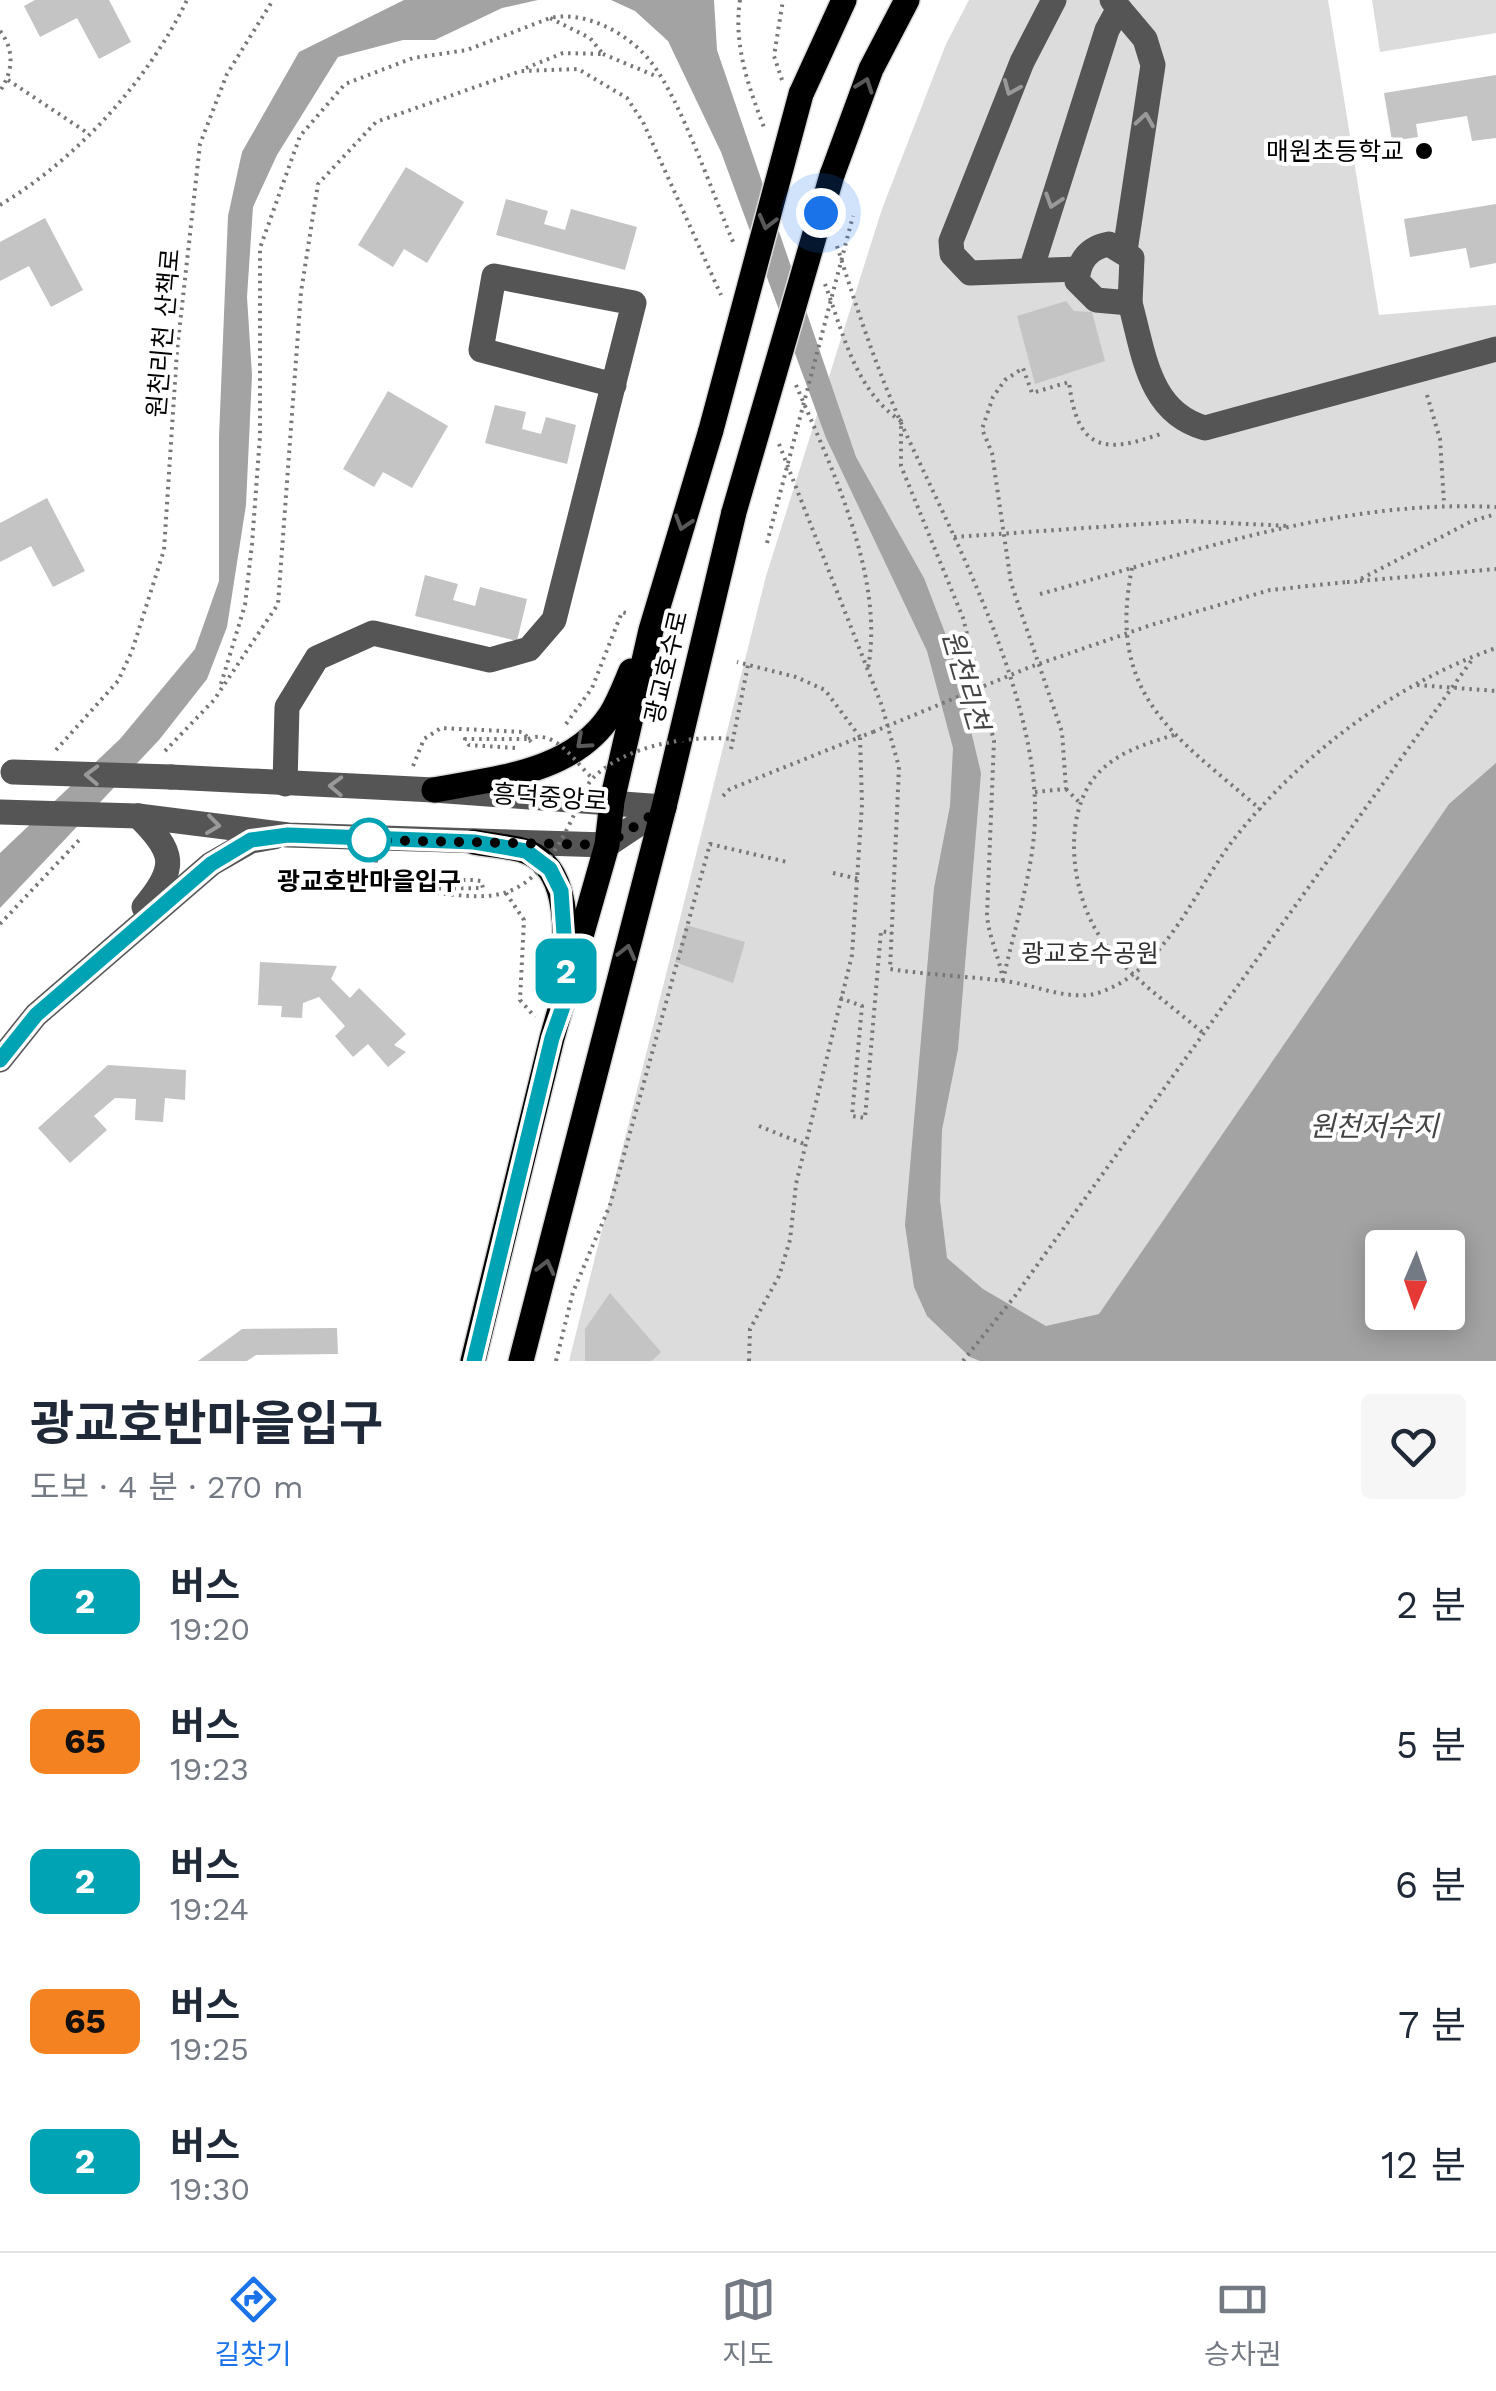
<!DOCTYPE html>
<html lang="ko">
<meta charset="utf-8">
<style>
:root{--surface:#fff;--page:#f6f6f7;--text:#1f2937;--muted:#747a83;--line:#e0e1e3;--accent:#1a73e8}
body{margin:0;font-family:"Work Sans","Noto Sans KR",sans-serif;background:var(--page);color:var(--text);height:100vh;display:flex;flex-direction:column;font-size:38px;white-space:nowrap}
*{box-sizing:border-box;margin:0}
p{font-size:32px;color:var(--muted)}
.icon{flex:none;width:55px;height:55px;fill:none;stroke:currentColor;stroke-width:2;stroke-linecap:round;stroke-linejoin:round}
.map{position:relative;height:1361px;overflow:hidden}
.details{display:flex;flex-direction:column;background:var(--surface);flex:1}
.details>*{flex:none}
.badge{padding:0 20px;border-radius:15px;font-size:35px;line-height:65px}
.needle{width:65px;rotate:182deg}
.tools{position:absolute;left:1365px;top:1230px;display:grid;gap:20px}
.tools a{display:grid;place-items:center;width:100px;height:100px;border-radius:10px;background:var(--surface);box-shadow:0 5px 25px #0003;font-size:50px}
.you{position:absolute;width:50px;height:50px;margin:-25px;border:8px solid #fff;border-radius:50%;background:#1a73e8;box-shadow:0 0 0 15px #1a73e833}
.map>.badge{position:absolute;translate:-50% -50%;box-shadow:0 0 0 5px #fff}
.round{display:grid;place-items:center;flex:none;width:105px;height:105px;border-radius:10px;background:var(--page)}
.overview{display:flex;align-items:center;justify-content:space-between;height:170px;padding:0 30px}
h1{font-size:48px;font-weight:700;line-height:75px}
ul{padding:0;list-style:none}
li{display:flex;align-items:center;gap:30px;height:140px;padding:0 30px}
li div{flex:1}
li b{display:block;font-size:38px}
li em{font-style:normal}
li .badge{min-width:110px;font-weight:700;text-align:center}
.tab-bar{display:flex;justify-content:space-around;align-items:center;height:140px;border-top:2px solid var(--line);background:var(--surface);font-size:28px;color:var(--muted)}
.tab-bar a{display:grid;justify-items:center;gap:5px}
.tab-bar .selected{color:var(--accent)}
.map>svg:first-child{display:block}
</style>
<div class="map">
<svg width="1496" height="1361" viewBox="0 0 1496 1361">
<rect width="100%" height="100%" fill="#fff"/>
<g fill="#dcdcdc" fill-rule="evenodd">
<path d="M 969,0 L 1328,0 L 1379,315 L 1496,305 L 1496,1361 L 569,1361 L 766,576 L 882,209 L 946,44 ZM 1382,1248 L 1448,1248 L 1448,1312 L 1382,1312 Z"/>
<polygon points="1372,0 1496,0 1496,33 1380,52"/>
</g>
<g fill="#a3a3a3" fill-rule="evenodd">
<polygon points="404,0 538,0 502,8 435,40 403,40 338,57 277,155 253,207 247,297 252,375 246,505 227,627 207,679 159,740 0,908 0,853 120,739 195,649 219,581 219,437 228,216 242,152 299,52"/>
<path d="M 611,0 L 714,0 L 717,50 L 856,457 L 924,578 L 952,651 L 981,773 L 958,1049 L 942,1130 L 940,1200 L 947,1258 L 983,1289 L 1046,1326 L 1099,1314 L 1449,804 L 1496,763 L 1496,1361 L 980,1361 L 970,1357 L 927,1316 L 914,1287 L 905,1225 L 934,888 L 950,806 L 953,748 L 927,651 L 826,438 L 721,152 L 668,41 L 635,11 ZM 1382,1248 L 1448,1248 L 1448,1312 L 1382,1312 Z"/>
</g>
<g fill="#c4c4c4">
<polygon points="35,0 109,0 131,42 99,59 77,18 40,37 24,6"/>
<polygon points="1496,75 1496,138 1472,141 1467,116 1416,124 1418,137 1392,141 1384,93"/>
<polygon points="406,167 464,202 427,263 404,249 393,267 358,245"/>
<polygon points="506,199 548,211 544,224 565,230 571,209 637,227 625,270 496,235"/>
<polygon points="1496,204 1496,263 1470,268 1466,248 1410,257 1404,219"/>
<polygon points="45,218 83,290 51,307 29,266 0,281 0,242"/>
<polygon points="1066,301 1074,311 1092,312 1105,361 1035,384 1017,316"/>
<polygon points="388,391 448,426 412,488 383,472 374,487 343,469"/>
<polygon points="495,405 526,412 522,429 541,434 546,417 576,425 567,464 485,443"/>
<polygon points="47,498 85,571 53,587 31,546 0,562 0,523"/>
<polygon points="425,575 458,584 453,600 475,606 480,587 527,599 517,641 415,616"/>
<polygon points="686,925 745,942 733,983 675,962"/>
<polygon points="260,962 337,966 331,979 350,998 359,988 406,1034 394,1045 406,1052 388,1067 368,1044 353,1057 335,1036 345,1026 319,997 303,1003 302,1018 281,1017 282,1006 258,1005"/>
<polygon points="108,1065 186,1070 185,1100 165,1098 163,1122 135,1120 136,1099 115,1098 94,1116 107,1130 70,1163 38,1128"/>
<polygon points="610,1293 661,1352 652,1361 585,1361 585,1329"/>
<polygon points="337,1328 338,1354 256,1355 247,1361 198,1361 242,1329"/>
</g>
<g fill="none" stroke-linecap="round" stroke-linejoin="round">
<defs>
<g id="major">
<polyline points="801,94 844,0"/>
<polyline points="832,175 871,69 907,0"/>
<path d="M 434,790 C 496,778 573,773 611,714 C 619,701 625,685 631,671"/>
<path d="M 474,842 C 490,845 507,846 522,850 C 571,865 564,928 566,969"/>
<polyline points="473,1361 552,1038 607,845 612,801 651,630 711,430"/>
<polyline points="521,1361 664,807 734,512"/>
</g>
</defs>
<use href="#major" stroke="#dbdbdb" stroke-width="28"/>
<g stroke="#777" stroke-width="4" stroke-dasharray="2.5 5" stroke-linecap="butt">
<path d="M 740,0 C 733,45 749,88 765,130"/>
<path d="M 0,31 C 15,50 13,72 0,91"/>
<polyline points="603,54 658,77"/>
<polyline points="526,68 563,53 603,54 590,38 550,18"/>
<polyline points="8,80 89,134"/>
<polyline points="782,80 774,56 783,0"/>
<path d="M 0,205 C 77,159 148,81 187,0"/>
<path d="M 837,246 C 856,306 876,367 902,425 C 952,534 1032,684 1035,804 C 1037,860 1016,921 1004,976"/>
<path d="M 825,284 C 843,332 855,391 901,421 L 901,466 L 963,618 L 994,741 L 987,915 C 989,939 1000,958 1003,981"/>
<path d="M 796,385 C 831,467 885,577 868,668"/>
<polyline points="1427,395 1440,439 1444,503"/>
<path d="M 779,444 L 882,706 L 899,767 L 890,969 C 928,975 966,976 1004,981 C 1034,984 1071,1003 1101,992 C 1166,969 1195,889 1234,839 C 1300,755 1396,683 1496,648"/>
<polyline points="954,537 1187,521 1289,526"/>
<path d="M 1132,568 C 1106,697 1175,735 1261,810"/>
<polyline points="1360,581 1496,569"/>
<polyline points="1347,582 1355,582 1472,521 1496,514"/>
<path d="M 1040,594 C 1190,553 1339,499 1496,507"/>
<path d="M 221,684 L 245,605 L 252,544 L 260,436 L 260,248 L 300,136 L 345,84 L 413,58 L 467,50 L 550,18 C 586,10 629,34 651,62 C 681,100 713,195 734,244"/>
<polyline points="1417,685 1496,691"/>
<polyline points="566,724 592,688 622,612 630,614"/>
<path d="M 1174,735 C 1145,744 1114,753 1094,778 C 1060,822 1073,904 1106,945 C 1132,979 1171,1005 1203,1033"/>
<polyline points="515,748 469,745 465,739 528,739"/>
<polyline points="731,749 748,665"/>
<polyline points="56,750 118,681 132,651 164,550 177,351 200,144 227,74 273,0"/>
<polyline points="165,751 214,700 278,604 301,292 318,184 376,122 521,71 578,69 627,98 643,122 721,295"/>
<polyline points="413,766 424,739 441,728 523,732 531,742"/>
<polyline points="1066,789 1080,803"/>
<path d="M 1035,792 L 1066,789 L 1062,732 L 1011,583 L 992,453 L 982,429 L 993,397 L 1005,380 L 1023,368 L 1032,393 L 1069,382 C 1077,450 1103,455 1163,433"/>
<polyline points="723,796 730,789 860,737 825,690 796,677 737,662"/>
<polyline points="376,860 376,876 395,889 483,888 481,881 474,880 427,880 419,884"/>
<polyline points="833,873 859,879"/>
<polyline points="506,893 524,920 520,1000 535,1017"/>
<polyline points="0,924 82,837"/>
<polyline points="840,998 862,1006 852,1116 865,1118 881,931 892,933"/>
<polyline points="759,1126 804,1144"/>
<polyline points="556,1361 573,1292 610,1205 710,844 787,862"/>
<polyline points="749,1361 750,1329 779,1276 790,1240 796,1184 852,955 862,804 860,737 873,732"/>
<polyline points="963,1361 1015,1296 1474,657"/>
</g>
<g stroke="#555" stroke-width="25">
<polyline points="1054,0 1022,62 951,241 952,254 970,273 1078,269"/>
<polyline points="1112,0 1145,39 1153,65 1125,251"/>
<path d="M 1109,244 L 1132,258 L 1130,303 L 1096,300 L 1077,281 C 1079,260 1088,248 1109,244 Z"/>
<polyline points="1031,270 1107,30 1118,10"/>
<path d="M 1130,303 C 1144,353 1148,412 1205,428 L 1496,349"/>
<polyline points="171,777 434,790 664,807"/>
<polyline points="285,784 287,707 317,658 373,633 490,660 529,649 554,620 634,303 494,276 481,350 614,385"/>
<polyline points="138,816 288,835 607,845 664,807"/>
<path d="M 138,816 C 175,852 178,867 144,907"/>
<polyline points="0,1060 36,1015 211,864 251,841 274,837"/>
</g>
<use href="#major" stroke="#000" stroke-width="25"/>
<defs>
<g id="major-bridge">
<polyline points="711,430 801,94"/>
<polyline points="734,512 832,175"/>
</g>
</defs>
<use href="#major-bridge" stroke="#dbdbdb" stroke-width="28" stroke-linecap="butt"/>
<g stroke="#777" stroke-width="4" stroke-dasharray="2.5 5" stroke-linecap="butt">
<polyline points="767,543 853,216"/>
<polyline points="873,732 1030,667 1151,625 1270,590 1347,582"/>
<path d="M 528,739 C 555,728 574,761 592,778"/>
<path d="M 419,884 L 423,892 C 449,893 482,901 507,892 C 544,879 564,837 579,804 C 583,796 587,783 594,777 C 627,745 689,735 733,739"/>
</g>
<g stroke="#555" stroke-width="25">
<polyline points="13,772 171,777"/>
<polyline points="0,812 138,816"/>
</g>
<use href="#major-bridge" stroke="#000" stroke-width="25"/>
</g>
<defs><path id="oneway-chevron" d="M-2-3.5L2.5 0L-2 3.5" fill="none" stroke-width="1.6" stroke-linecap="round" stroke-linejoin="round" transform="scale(2.5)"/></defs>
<g stroke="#595959">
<use href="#oneway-chevron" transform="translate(865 85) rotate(-70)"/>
<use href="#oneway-chevron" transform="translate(767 222) rotate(105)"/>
<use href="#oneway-chevron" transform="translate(683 523) rotate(107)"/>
<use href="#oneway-chevron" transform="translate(583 742) rotate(138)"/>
<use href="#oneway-chevron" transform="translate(627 952) rotate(-76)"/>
<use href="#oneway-chevron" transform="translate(546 1267) rotate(-76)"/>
</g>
<g stroke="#999">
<use href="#oneway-chevron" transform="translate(1011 88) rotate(113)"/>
<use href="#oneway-chevron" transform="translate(1145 120) rotate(-81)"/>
<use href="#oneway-chevron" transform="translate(1053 201) rotate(108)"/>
<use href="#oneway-chevron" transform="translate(92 775) rotate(-178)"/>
<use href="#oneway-chevron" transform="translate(336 786) rotate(-178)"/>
<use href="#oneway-chevron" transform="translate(213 825) rotate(7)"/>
</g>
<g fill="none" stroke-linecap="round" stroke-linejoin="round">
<defs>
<polyline id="line" points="0,1060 36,1015 211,864 251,840 288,835 474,842 526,851 550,869 561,891 568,992 552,1038 474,1361"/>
</defs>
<use href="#line" stroke="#fff" stroke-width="22"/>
<use href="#line" stroke="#00a3b4" stroke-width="15"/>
<polyline stroke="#000" stroke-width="10" stroke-dasharray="0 18" points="369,840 607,845 664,807 734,512 821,213"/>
</g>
<circle fill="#000" stroke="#fff" stroke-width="4" cx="1424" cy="151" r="10"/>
<circle fill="#fff" stroke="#00a3b4" stroke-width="5" cx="369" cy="840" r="20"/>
<g text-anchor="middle" stroke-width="8" stroke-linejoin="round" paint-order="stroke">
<g font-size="25" fill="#000" stroke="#fff" text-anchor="end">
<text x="1404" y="160">매원초등학교</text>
</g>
<g font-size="25" fill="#000" stroke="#fff">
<text transform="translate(163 333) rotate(-85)" y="9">원천리천 산책로</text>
<text transform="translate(666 667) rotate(-77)" y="9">광교호수로</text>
<text transform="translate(550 797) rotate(4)" y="9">흥덕중앙로</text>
</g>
<g font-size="25" font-weight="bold" fill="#000" stroke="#fff">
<text x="369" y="890">광교호반마을입구</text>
</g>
<g font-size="25" fill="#333" stroke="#fff">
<text x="1090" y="962">광교호수공원</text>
</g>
<g font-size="28" font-style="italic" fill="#444" stroke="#fff">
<text transform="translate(966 680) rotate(74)" y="10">원천리천</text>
<text x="1374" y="1136">원천저수지</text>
</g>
</g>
</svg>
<div class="tools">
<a><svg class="needle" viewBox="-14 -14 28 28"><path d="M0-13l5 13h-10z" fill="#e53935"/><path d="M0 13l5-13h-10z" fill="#747a83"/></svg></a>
</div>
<div class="you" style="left:821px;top:213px"></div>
<b class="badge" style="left:566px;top:971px;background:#00a3b4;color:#fff">2</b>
</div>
<section class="details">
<div class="overview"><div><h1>광교호반마을입구</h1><p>도보 · 4 분 · 270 m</p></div><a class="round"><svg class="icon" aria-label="heart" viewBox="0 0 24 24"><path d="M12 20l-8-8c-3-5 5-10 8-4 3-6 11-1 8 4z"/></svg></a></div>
<ul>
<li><span class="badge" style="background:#00a3b4;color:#fff">2</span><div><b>버스</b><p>19:20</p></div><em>2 분</em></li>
<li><span class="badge" style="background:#f58220;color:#111">65</span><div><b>버스</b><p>19:23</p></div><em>5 분</em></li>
<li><span class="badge" style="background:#00a3b4;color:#fff">2</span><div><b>버스</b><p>19:24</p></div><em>6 분</em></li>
<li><span class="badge" style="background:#f58220;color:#111">65</span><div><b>버스</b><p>19:25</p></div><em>7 분</em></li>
<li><span class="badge" style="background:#00a3b4;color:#fff">2</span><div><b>버스</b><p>19:30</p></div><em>12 분</em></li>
</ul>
</section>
<nav class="tab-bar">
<a class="selected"><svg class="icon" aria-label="directions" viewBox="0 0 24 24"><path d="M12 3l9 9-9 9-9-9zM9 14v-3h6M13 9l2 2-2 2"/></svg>길찾기</a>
<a><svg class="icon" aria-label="map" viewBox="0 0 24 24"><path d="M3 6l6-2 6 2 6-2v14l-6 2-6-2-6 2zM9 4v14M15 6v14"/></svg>지도</a>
<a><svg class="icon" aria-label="tickets" viewBox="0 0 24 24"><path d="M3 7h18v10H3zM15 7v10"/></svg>승차권</a>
</nav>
